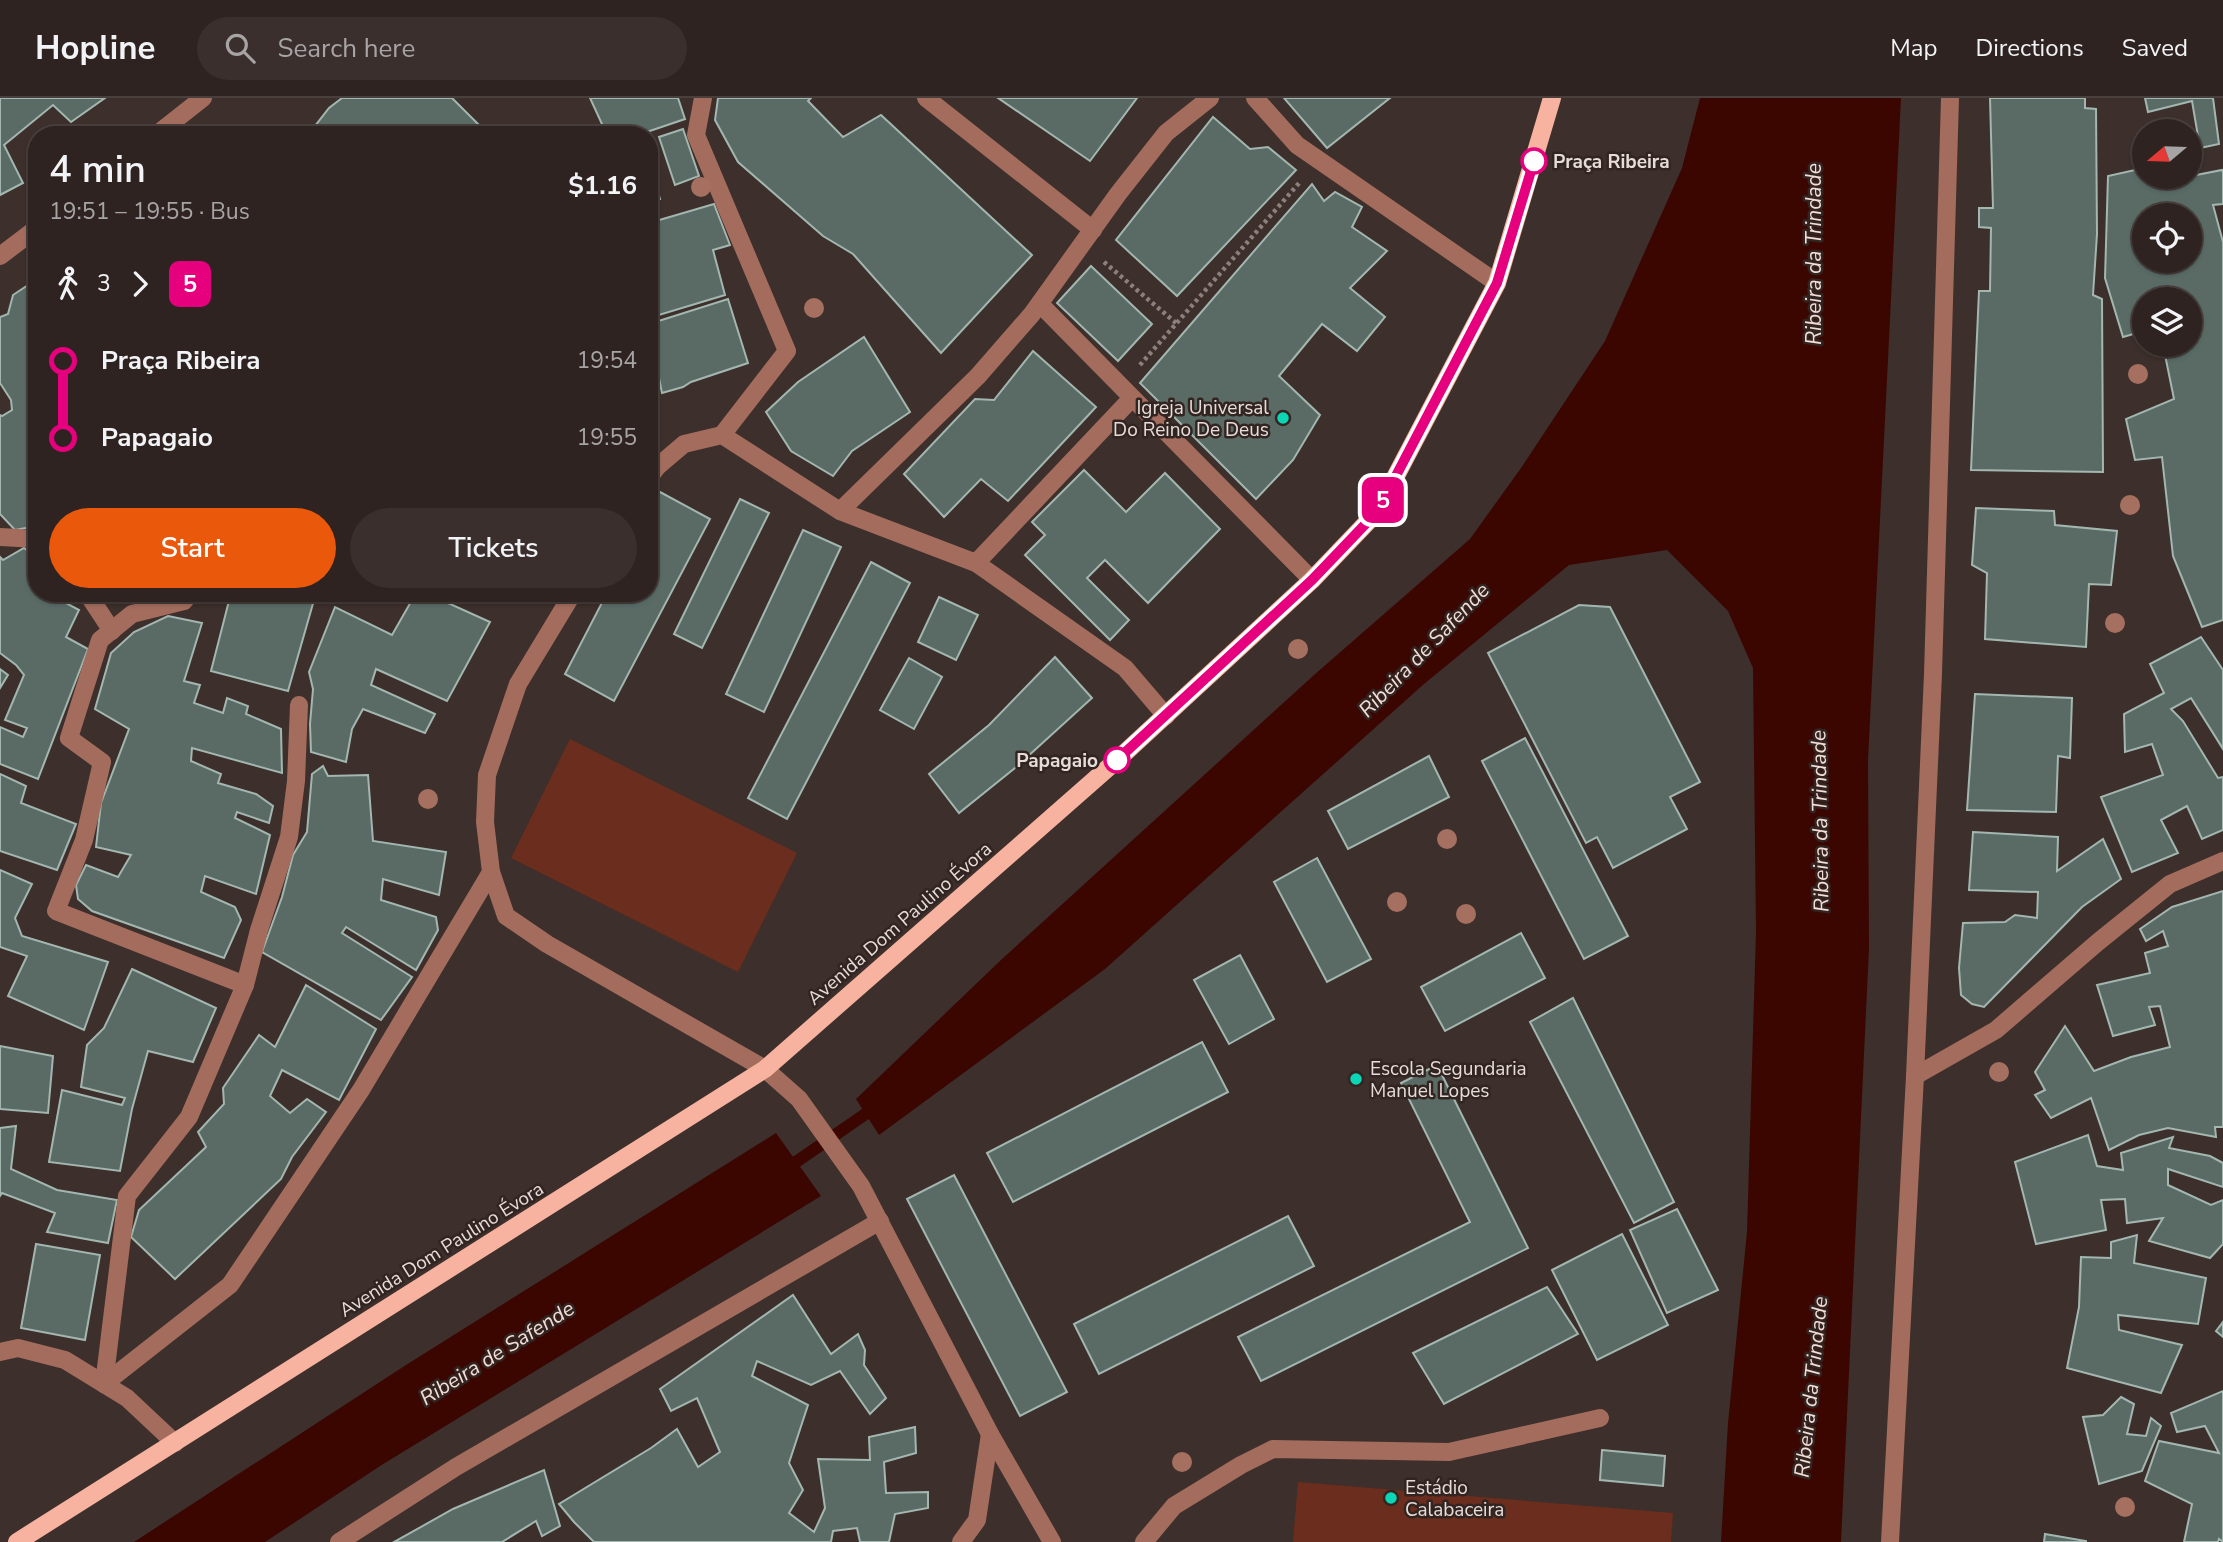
<!DOCTYPE html>
<meta charset="utf-8">
<style>
:root{--surface:#2e2320;--page:#3a2f2d;--text:#f1f3f6;--muted:#a7a4a5;--line:#49403e;--accent:#ea580c}
body{margin:0;font-family:"Nunito Sans",sans-serif;background:var(--page);color:var(--text);height:100vh;display:flex;flex-direction:column;font-size:26px;white-space:nowrap}
*{box-sizing:border-box;margin:0}
p{font-size:23px;color:var(--muted)}
.icon{flex:none;width:38px;height:38px;fill:none;stroke:currentColor;stroke-width:2;stroke-linecap:round;stroke-linejoin:round}
.map{position:relative;flex:1;overflow:hidden}
.drawer{position:absolute;left:28px;top:28px;width:630px;height:476px;display:flex;flex-direction:column;background:var(--surface);border-radius:28px;box-shadow:0 2px 5px #0004,0 0 0 2px var(--line)}
.drawer>*{flex:none}
.badge{padding:0 14px;border-radius:10px;font-size:24px;line-height:46px}
.needle{width:46px;rotate:251deg}
.tools{position:absolute;left:2132px;top:21px;display:grid;gap:14px}
.tools a{display:grid;place-items:center;width:70px;height:70px;border-radius:50%;background:var(--surface);box-shadow:0 2px 5px #0004,0 0 0 2px var(--line);font-size:35px}
.map>.badge{position:absolute;translate:-50% -50%;box-shadow:0 0 0 4px #fff}
.legs{display:flex;align-items:center;gap:10px;height:77px;padding:0 21px;font-size:23px}
.legs p{margin-inline-start:auto}
.overview{display:flex;align-items:center;justify-content:space-between;height:119px;padding:0 21px}
h1{font-size:38px;font-weight:600;line-height:52px}
.button{display:flex;gap:14px;margin-top:auto;padding:14px 21px}
.button a{flex:1;height:80px;border-radius:42px;background:var(--accent);color:#fff;font-size:28px;font-weight:600;line-height:80px;text-align:center}
.button a+a{background:var(--page);color:var(--text)}
ul{padding:0 21px;list-style:none}
li{display:flex;align-items:center;gap:24px;height:77px;font-size:26px}
li i{display:grid;place-items:center;width:10px;height:100%;margin:0 9px;background:currentColor}
li i::after{content:'';width:18px;height:18px;margin:-9px;border:5px solid;border-radius:50%;background:var(--surface)}
li p{margin-inline-start:auto}
li:first-child i{background:linear-gradient(#0000 50%,currentColor 0)}
li:last-child i{background:linear-gradient(currentColor 50%,#0000 0)}
header{display:flex;align-items:center;gap:42px;box-sizing:border-box;height:98px;padding:0 35px;background:var(--surface);border-bottom:2px solid var(--line)}
header strong{font-size:33px}
nav{display:flex;gap:38px;margin-inline-start:auto;font-size:24px}
.search{width:490px;height:63px;background:var(--page);display:flex;align-items:center;gap:18px;box-sizing:border-box;padding:0 24px;border-radius:38px;color:var(--muted);font-size:26px}
.map>svg:first-child{display:block}
</style>
<header>
<strong>Hopline</strong>
<div class="search"><svg class="icon" aria-label="search" viewBox="0 0 24 24"><circle cx="10" cy="10" r="6"/><path d="M15 15l6 6"/></svg>Search here</div>
<nav><a>Map</a><a>Directions</a><a>Saved</a></nav>
</header>
<div class="map">
<svg width="2223" height="1444" viewBox="0 0 2223 1444">
<rect width="100%" height="100%" fill="#3d2f2b"/>
<g fill="#6b2d1d">
<polygon points="570,641 797,755 738,874 511,760"/>
<polygon points="1298,1384 1673,1415 1671,1444 1293,1444"/>
</g>
<g fill="#3b0600">
<polygon points="1700,0 1901,0 1868,662 1869,850 1841,1444 1721,1444 1728,1325 1747,1134 1756,834 1753,570 1728,513 1667,452 1569,467 1424,586 1105,871 879,1037 856,1001 1002,861 1314,577 1470,441 1521,370 1605,243 1682,70"/>
<polygon points="776,1035 821,1098 380,1368 265,1444 134,1444 406,1267"/>
</g>
<g fill="none" stroke-linecap="round" stroke-linejoin="round">
<polyline stroke="#3b0600" stroke-width="12" points="783,1073 877,1008"/>
</g>
<g fill="#5a6b66" stroke="#a3b6b0" stroke-width="2" fill-rule="evenodd">
<polygon points="0,0 105,0 71,24 53,7 4,47 23,85 0,97"/>
<polygon points="342,0 452,0 478,26 491,37 308,37 329,10"/>
<polygon points="590,0 678,0 685,21 638,37 607,37"/>
<polygon points="718,0 811,0 808,3 843,39 881,17 1032,157 941,255 853,156 823,138 738,64 715,22"/>
<polygon points="998,0 1137,0 1090,63"/>
<polygon points="1284,0 1390,0 1327,50"/>
<polygon points="1990,0 2085,0 2085,10 2096,11 2097,136 2093,197 2102,201 2103,374 1971,372 1979,193 1990,193 1991,130 1979,129 1979,110 1993,110"/>
<polygon points="2145,0 2213,0 2219,46 2200,50 2192,3 2148,14"/>
<polygon points="1213,19 1250,51 1268,49 1296,72 1177,198 1116,142"/>
<polygon points="683,31 699,78 675,87 659,39"/>
<polygon points="649,63 660,101 649,104"/>
<path d="M 2189,68 L 2191,78 L 2222,72 L 2223,74 L 2223,106 L 2213,107 L 2223,144 L 2223,522 L 2202,529 L 2173,458 L 2162,359 L 2135,362 L 2126,321 L 2174,301 L 2163,247 L 2189,247 L 2189,201 L 2144,201 L 2144,233 L 2123,239 L 2105,180 L 2108,78 L 2144,70 L 2144,79 L 2189,79 ZM 2144,117 L 2189,117 L 2189,163 L 2144,163 Z"/>
<polygon points="1312,86 1324,103 1335,94 1362,109 1352,129 1387,153 1350,190 1385,219 1357,253 1322,226 1279,278 1320,317 1293,362 1256,401 1140,285"/>
<polygon points="714,106 730,147 713,152 725,197 649,220 649,125"/>
<polygon points="1091,168 1152,226 1118,263 1057,205"/>
<polygon points="37,181 37,428 15,432 0,416 0,317 2,318 12,312 11,302 0,285 0,219 8,216 13,197"/>
<polygon points="728,201 748,265 691,284 683,289 662,295 651,240 649,242 649,226"/>
<polygon points="864,239 910,314 852,353 833,378 791,353 766,314 798,284"/>
<polygon points="1033,253 1096,309 1008,403 981,381 944,419 904,376 975,301 994,302"/>
<polygon points="1084,372 1126,414 1165,375 1220,431 1148,505 1105,462 1087,480 1129,522 1110,542 1025,457 1045,437 1032,424"/>
<polygon points="660,394 710,421 614,603 565,576 607,495 649,495 649,416"/>
<polygon points="740,401 769,415 702,550 674,536"/>
<polygon points="1976,410 2054,413 2055,427 2117,433 2111,487 2089,486 2086,549 1985,541 1987,475 1972,467"/>
<polygon points="803,432 841,449 764,614 726,596"/>
<polygon points="24,450 37,459 37,495 65,495 62,503 79,512 66,539 88,551 38,681 0,666 0,629 23,639 27,630 5,622 24,577 16,567 0,555 0,459 3,462"/>
<polygon points="871,464 910,485 787,721 748,700"/>
<polygon points="117,495 139,495 134,502"/>
<polygon points="231,495 316,495 288,593 211,573"/>
<polygon points="416,495 426,495 490,524 447,603 376,571 371,587 435,616 425,635 363,611 352,631 346,664 311,654 310,626 313,591 309,574 335,509 392,537"/>
<polygon points="939,499 978,517 956,562 918,544"/>
<polygon points="1579,507 1610,509 1700,684 1670,699 1687,731 1613,770 1597,739 1586,745 1488,555"/>
<polygon points="168,518 202,525 184,583 200,587 194,605 223,615 227,600 248,608 246,616 281,631 282,675 192,650 191,663 221,676 218,685 256,696 273,708 269,725 237,714 235,720 270,737 256,796 205,778 201,794 235,809 241,822 224,860 92,813 78,801 76,787 86,767 118,779 131,757 96,749 101,705 129,631 95,611 111,555 134,534"/>
<polygon points="2201,539 2223,572 2223,651 2191,600 2171,611 2183,623 2218,680 2223,679 2223,732 2202,741 2187,708 2161,722 2178,755 2132,774 2101,699 2163,677 2152,646 2125,654 2124,616 2164,595 2150,566"/>
<polygon points="1055,559 1092,600 1015,670 959,715 929,676 989,627"/>
<polygon points="909,560 942,579 914,631 880,612"/>
<polygon points="0,571 8,577 0,590"/>
<polygon points="1975,596 2072,600 2070,660 2058,658 2056,714 1967,712"/>
<polygon points="1525,640 1628,838 1584,861 1482,663"/>
<polygon points="1429,658 1449,699 1348,751 1328,713"/>
<polygon points="323,668 328,678 368,677 373,743 446,754 439,797 383,781 381,802 436,819 438,832 416,872 346,829 342,835 412,879 381,922 262,854 282,799 293,757 307,734 312,676"/>
<polygon points="0,676 26,688 21,705 76,726 57,772 0,753"/>
<polygon points="1973,734 2058,739 2057,773 2103,741 2121,781 2082,809 1984,909 1972,906 1961,897 1959,870 1963,825 2005,824 2015,817 2037,820 2038,794 1969,792"/>
<polygon points="1317,760 1371,861 1327,884 1274,784"/>
<polygon points="0,772 32,786 15,820 22,838 108,864 84,932 8,898 27,858 0,849"/>
<polygon points="2223,793 2223,1029 2215,1029 2216,1039 2168,1030 2139,1037 2109,1052 2091,1000 2051,1020 2035,997 2045,992 2035,974 2065,928 2094,973 2131,959 2170,949 2160,908 2149,909 2155,927 2113,938 2097,887 2150,875 2145,855 2168,848 2163,833 2146,843 2140,831 2172,809"/>
<polygon points="1521,835 1545,880 1445,933 1421,889"/>
<polygon points="1240,857 1274,921 1229,946 1194,882"/>
<polygon points="132,871 216,910 193,964 148,953 132,1011 120,1073 49,1064 62,992 122,1007 125,1000 81,989 87,947 104,930"/>
<polygon points="306,887 376,931 339,1002 282,972 270,998 290,1015 307,1001 326,1014 292,1059 281,1081 175,1181 131,1139 139,1112 206,1049 198,1034 224,1006 223,990 259,937 275,949"/>
<polygon points="1573,900 1674,1104 1634,1125 1530,924"/>
<polygon points="1202,944 1228,994 1013,1104 987,1055"/>
<polygon points="0,948 53,958 48,1015 0,1011"/>
<polygon points="1437,967 1528,1150 1261,1283 1238,1239 1470,1124 1401,985"/>
<polygon points="16,1028 11,1071 57,1092 117,1102 108,1145 47,1134 55,1115 2,1095 0,1098 0,1030"/>
<polygon points="2088,1037 2097,1068 2123,1072 2121,1055 2173,1039 2169,1050 2210,1058 2223,1065 2223,1089 2168,1071 2168,1087 2211,1107 2223,1102 2223,1146 2210,1160 2149,1143 2163,1120 2127,1125 2125,1101 2101,1102 2106,1132 2036,1146 2015,1064"/>
<polygon points="954,1077 1067,1294 1020,1318 907,1101"/>
<polygon points="1677,1111 1718,1192 1667,1215 1630,1132"/>
<polygon points="1288,1118 1314,1168 1099,1276 1074,1226"/>
<polygon points="1622,1136 1668,1227 1597,1262 1552,1172"/>
<polygon points="2137,1137 2134,1165 2206,1180 2198,1226 2118,1217 2119,1232 2182,1247 2161,1295 2067,1270 2079,1209 2081,1159 2111,1160 2111,1144"/>
<polygon points="36,1146 100,1157 85,1242 21,1230"/>
<polygon points="1547,1189 1578,1236 1444,1306 1413,1255"/>
<polygon points="793,1197 831,1256 858,1236 865,1252 864,1267 886,1300 870,1316 840,1273 811,1287 757,1263 752,1278 808,1307 789,1365 803,1392 789,1415 814,1434 825,1410 818,1361 870,1362 869,1339 915,1329 916,1355 884,1364 886,1395 928,1394 928,1410 895,1416 889,1444 860,1444 857,1430 833,1433 831,1444 594,1444 574,1424 559,1406 651,1350 677,1331 698,1369 720,1354 697,1300 671,1313 660,1291"/>
<polygon points="2223,1224 2223,1239 2216,1233"/>
<polygon points="2223,1293 2223,1444 2219,1441 2218,1444 2184,1444 2192,1406 2145,1383 2159,1343 2219,1355 2205,1328 2177,1334 2171,1315"/>
<polygon points="2121,1299 2134,1306 2127,1336 2146,1338 2151,1320 2161,1328 2142,1373 2099,1386 2083,1319 2103,1317"/>
<polygon points="1602,1352 1665,1358 1663,1388 1600,1382"/>
<polygon points="544,1372 560,1428 542,1438 536,1423 502,1444 394,1444 453,1411"/>
<polygon points="2045,1436 2086,1443 2086,1444 2044,1444"/>
</g>
<g fill="none" stroke-linecap="round" stroke-linejoin="round">
<g stroke="#8c807d" stroke-width="4.5" stroke-dasharray="3.5 3.5" stroke-linecap="butt">
<polyline points="1104,164 1176,225"/>
<polyline points="1140,267 1300,84"/>
</g>
<g stroke="#a36c5d" stroke-width="18">
<polyline points="703,0 696,37 787,253 722,337"/>
<polyline points="926,0 1093,132"/>
<polyline points="1255,0 1297,47 1497,185"/>
<polyline points="156,37 203,0"/>
<polyline points="0,158 37,130"/>
<polyline points="1040,206 1312,482"/>
<polyline points="649,380 657,369 684,346 722,337 840,413 976,465 1125,570 1166,618"/>
<polyline points="840,413 978,278 1032,216 1118,96 1166,35 1210,0"/>
<polyline points="0,439 37,441"/>
<polyline points="976,465 1132,300"/>
<polyline points="87,495 112,533"/>
<polyline points="573,495 518,586 487,677 485,724 491,774 506,818 547,846 765,971 799,1001 861,1088 990,1336 1052,1444"/>
<polyline points="245,887 259,832 289,739 296,683 299,607"/>
<polyline points="1915,978 1996,932 2098,844 2170,786 2223,763"/>
<polyline points="0,1254 18,1250 65,1262 127,1300 175,1345"/>
<polyline points="104,1286 127,1098 189,1019 245,887 56,813 84,742 102,664 69,640 100,542 132,516 184,503 190,495"/>
<polyline points="104,1286 230,1187 361,992 491,774"/>
<polyline points="339,1444 456,1369 880,1123"/>
<polyline points="961,1444 977,1422 990,1336"/>
<polyline points="1144,1444 1174,1408 1241,1367 1273,1351 1449,1354 1600,1320"/>
<polyline points="1890,1444 1915,978 1933,576 1950,0"/>
</g>
<polyline stroke="#f7b2a0" stroke-width="18" points="17,1444 765,971 1117,662 1312,482 1377,414 1497,185 1552,0"/>
</g>
<g fill="#a67061">
<circle cx="701" cy="89" r="10"/>
<circle cx="814" cy="210" r="10"/>
<circle cx="2138" cy="276" r="10"/>
<circle cx="2130" cy="407" r="10"/>
<circle cx="2115" cy="525" r="10"/>
<circle cx="1298" cy="551" r="10"/>
<circle cx="428" cy="701" r="10"/>
<circle cx="1447" cy="741" r="10"/>
<circle cx="1397" cy="804" r="10"/>
<circle cx="1466" cy="816" r="10"/>
<circle cx="1999" cy="974" r="10"/>
<circle cx="1182" cy="1364" r="10"/>
<circle cx="2125" cy="1409" r="10"/>
</g>
<g fill="none" stroke-linecap="round" stroke-linejoin="round">
<defs>
<polyline id="line-1" points="1117,662 1312,482 1377,414 1497,185 1534,63"/>
</defs>
<use href="#line-1" stroke="#fff" stroke-width="16"/>
<use href="#line-1" stroke="#e6007e" stroke-width="10"/>
</g>
<g fill="#fff" stroke="#e6007e" stroke-width="3.5">
<circle cx="1534" cy="63" r="12"/>
<circle cx="1117" cy="662" r="12"/>
</g>
<g fill="#0cd5b5" stroke="#322521" stroke-width="2.5">
<circle cx="1283" cy="320" r="7"/>
<circle cx="1356" cy="981" r="7"/>
<circle cx="1391" cy="1400" r="7"/>
</g>
<g text-anchor="middle" stroke-width="5" stroke-linejoin="round" paint-order="stroke">
<g font-size="19" font-weight="bold" fill="#e6dcda" stroke="#322521" text-anchor="start">
<text x="1553" y="70">Praça Ribeira</text>
<text x="1098" y="669" text-anchor="end">Papagaio</text>
</g>
<g font-size="19" fill="#e6dcda" stroke="#322521" text-anchor="start">
<text x="1269" y="316" text-anchor="end">Igreja Universal<tspan x="1269" dy="22">Do Reino De Deus</tspan></text>
<text x="1370" y="977">Escola Segundaria<tspan x="1370" dy="22">Manuel Lopes</tspan></text>
<text x="1405" y="1396">Estádio<tspan x="1405" dy="22">Calabaceira</tspan></text>
</g>
<g font-size="19" fill="#e6dcda" stroke="#322521">
<text transform="translate(899 825) rotate(-41)" y="7">Avenida Dom Paulino Évora</text>
<text transform="translate(441 1151) rotate(-32)" y="7">Avenida Dom Paulino Évora</text>
</g>
<g font-size="21" font-style="italic" fill="#f4ddd7" stroke="#322521">
<text transform="translate(1814 156) rotate(-90)" y="7">Ribeira da Trindade</text>
<text transform="translate(1424 552) rotate(-46)" y="7">Ribeira de Safende</text>
<text transform="translate(1820 723) rotate(-91)" y="7">Ribeira da Trindade</text>
<text transform="translate(497 1255) rotate(-32)" y="7">Ribeira de Safende</text>
<text transform="translate(1811 1289) rotate(-84)" y="7">Ribeira da Trindade</text>
</g>
</g>
</svg>
<div class="tools">
<a><svg class="needle" viewBox="-14 -14 28 28"><path d="M0-13l5 13h-10z" fill="#e53935"/><path d="M0 13l5-13h-10z" fill="#a7a4a5"/></svg></a>
<a><svg class="icon" aria-label="locate" viewBox="0 0 24 24"><circle cx="12" cy="12" r="6"/><path d="M12 2v4M12 18v4M2 12h4M18 12h4"/></svg></a>
<a><svg class="icon" aria-label="layers" viewBox="0 0 24 24"><path d="M12 4l9 5-9 5-9-5zM3 14l9 5 9-5"/></svg></a>
</div>
<b class="badge" style="left:1383px;top:402px;background:#e6007e;color:#fff">5</b>
<section class="drawer">
<div class="overview"><div><h1>4 min</h1><p>19:51 – 19:55 · Bus</p></div><b>$1.16</b></div>
<div class="legs"><svg class="icon" aria-label="walk" viewBox="0 0 24 24"><circle cx="13" cy="4" r="2"/><path d="M13 8l-2 6 4 7M11 14l-3 7M7 12l3-4h3l4 4"/></svg>3<svg class="icon" aria-label="forward" viewBox="0 0 24 24"><path d="M9 5l7 7-7 7"/></svg><b class="badge" style="background:#e6007e;color:#fff">5</b></div>
<ul>
<li><i style="color:#e6007e"></i><b>Praça Ribeira</b><p>19:54</p></li>
<li><i style="color:#e6007e"></i><b>Papagaio</b><p>19:55</p></li>
</ul>
<div class="button"><a>Start</a><a>Tickets</a></div>
</section>
</div>
